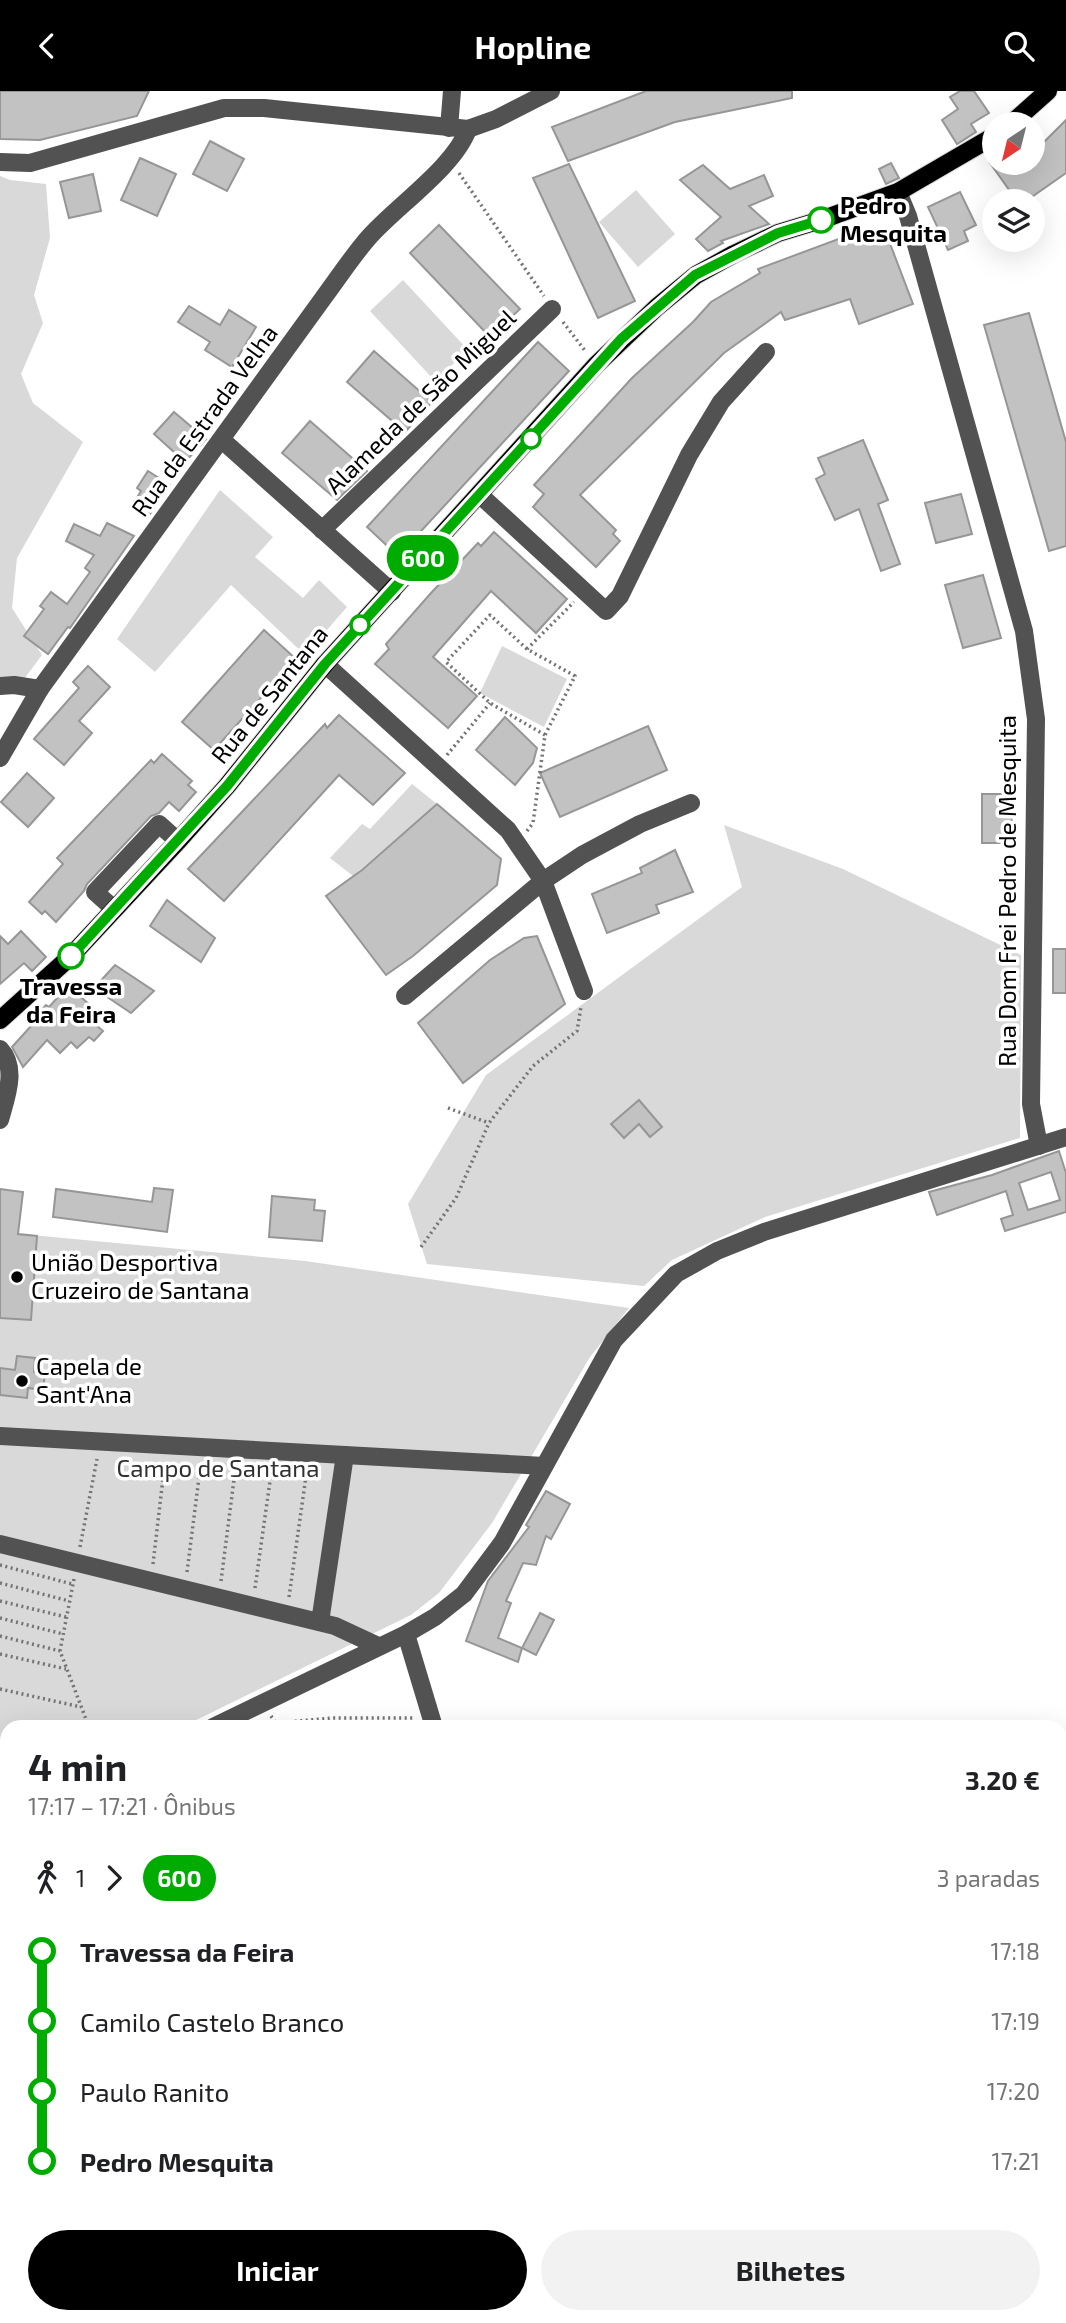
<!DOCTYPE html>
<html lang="pt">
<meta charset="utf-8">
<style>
:root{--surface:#fff;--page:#f2f2f2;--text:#202124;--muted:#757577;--accent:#000}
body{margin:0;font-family:"Exo 2",sans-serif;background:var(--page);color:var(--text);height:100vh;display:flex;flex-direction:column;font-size:26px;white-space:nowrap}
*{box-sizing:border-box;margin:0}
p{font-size:23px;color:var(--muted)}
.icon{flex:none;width:38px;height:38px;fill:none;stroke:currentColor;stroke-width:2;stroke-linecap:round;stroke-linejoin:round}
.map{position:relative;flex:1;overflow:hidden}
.drawer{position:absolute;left:0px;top:1629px;width:1068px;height:604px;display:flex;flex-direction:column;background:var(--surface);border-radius:21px 21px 0 0;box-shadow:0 7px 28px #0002}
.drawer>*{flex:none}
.badge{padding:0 14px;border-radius:23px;font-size:24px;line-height:46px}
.needle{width:46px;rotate:215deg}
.buttons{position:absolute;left:982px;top:21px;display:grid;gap:14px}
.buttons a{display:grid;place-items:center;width:63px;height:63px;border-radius:50%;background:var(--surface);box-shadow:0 7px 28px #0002;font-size:35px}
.map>.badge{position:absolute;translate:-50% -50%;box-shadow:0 0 0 4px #fff}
.legs{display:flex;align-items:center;gap:10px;height:77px;padding:0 28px;font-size:23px}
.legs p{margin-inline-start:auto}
.overview{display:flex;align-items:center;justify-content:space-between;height:119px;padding:0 28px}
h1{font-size:38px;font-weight:700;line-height:52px}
.primary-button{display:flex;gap:14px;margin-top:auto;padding:14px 28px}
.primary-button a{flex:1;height:80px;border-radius:42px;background:var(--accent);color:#fff;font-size:28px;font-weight:700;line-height:80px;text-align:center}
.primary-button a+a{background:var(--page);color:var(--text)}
ul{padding:0 28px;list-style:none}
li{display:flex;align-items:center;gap:24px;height:70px;font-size:26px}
li i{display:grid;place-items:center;width:10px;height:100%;margin:0 9px;background:currentColor}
li i::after{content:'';width:18px;height:18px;margin:-9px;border:5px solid;border-radius:50%;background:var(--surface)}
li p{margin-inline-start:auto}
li:first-child i{background:linear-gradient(#0000 50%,currentColor 0)}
li:last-child i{background:linear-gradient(currentColor 50%,#0000 0)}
header{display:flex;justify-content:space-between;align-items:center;height:91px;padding:0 28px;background:var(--accent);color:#fff;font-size:32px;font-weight:700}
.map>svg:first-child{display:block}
</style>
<header><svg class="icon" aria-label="back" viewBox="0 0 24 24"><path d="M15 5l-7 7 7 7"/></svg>Hopline<svg class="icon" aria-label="search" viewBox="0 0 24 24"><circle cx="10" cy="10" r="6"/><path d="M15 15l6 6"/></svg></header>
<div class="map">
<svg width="1066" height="2232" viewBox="0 0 1066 2232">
<rect width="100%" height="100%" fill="#fff"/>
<g fill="#d9d9d9">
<polygon points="0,85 10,89 46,93 50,147 34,204 43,232 21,283 33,312 83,351 17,467 12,517 42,564 21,592 0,600"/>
<polygon points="636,99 675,143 638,176 599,131"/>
<polygon points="403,189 468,259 435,290 370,220"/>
<polygon points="220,399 273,446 255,466 303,507 319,489 347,516 305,564 231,494 155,581 117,548"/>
<polygon points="502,555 567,588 544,636 480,602"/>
<polygon points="412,693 437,713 353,785 330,767 362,733 370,738"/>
<polygon points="724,734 843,778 1021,864 1020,1047 765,1126 672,1169 644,1195 427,1173 408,1113 486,984 742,796"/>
<polygon points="0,1141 305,1170 629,1217 590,1266 492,1432 439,1502 411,1524 182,1636 7,1636 7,1685 0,1686"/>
</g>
<g fill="#c2c2c2" stroke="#969696" stroke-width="2" fill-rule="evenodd">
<polygon points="0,0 149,0 137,25 40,49 0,48"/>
<polygon points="646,0 792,0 792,7 675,31 568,70 552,36"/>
<polygon points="960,0 974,0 989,22 971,33 976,41 957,53 942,29 958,18 950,6"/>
<polygon points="1066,29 1066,82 1026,110 1017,110 990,72 1032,72 1032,63"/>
<polygon points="210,50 244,68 227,100 193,83"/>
<polygon points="140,67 176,83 157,125 121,109"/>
<polygon points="891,72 899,87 886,93 879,78"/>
<polygon points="569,73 635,210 598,227 533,87"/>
<polygon points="703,74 730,98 764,84 773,105 749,115 769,133 721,150 723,152 708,160 696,148 721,126 680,89"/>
<polygon points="93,83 101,120 69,127 60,91"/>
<polygon points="960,101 976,134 964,140 968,150 948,159 928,116"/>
<polygon points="439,134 520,218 490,246 410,162"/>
<polygon points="860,140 862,145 877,140 882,152 889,150 913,213 859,233 850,208 785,229 781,221 724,262 580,404 616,439 613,443 620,450 596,476 533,416 544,403 534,394 632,287 693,231 711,211 760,182 758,178"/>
<polygon points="189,215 220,234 229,219 256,236 232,276 205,259 210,251 178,231"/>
<polygon points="1029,222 1066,351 1066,455 1049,460 984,234"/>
<polygon points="538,251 569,280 398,465 367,436"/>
<polygon points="374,260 432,311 405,341 347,291"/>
<polygon points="174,321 206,348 185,371 154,343"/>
<polygon points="310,330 367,380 337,409 282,362"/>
<polygon points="863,349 888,409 878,413 900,473 881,480 859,418 835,429 816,388 825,383 818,367"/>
<polygon points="148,380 170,394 150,423 145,423 132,415 141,400 137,397"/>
<polygon points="961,403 972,443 936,452 925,412"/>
<polygon points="107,432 134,445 70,537 68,536 48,563 24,545 44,518 40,515 51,501 67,513 90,481 85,477 94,464 66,450 74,433 100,445"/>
<polygon points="494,441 567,508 536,542 491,500 433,566 477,605 448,637 375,573 389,558 386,553 431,502 478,452 481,455"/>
<polygon points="983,484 1001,547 963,557 945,494"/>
<polygon points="264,539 296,568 214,659 182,631"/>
<polygon points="88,575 110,596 79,630 92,642 64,674 34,648 79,597 73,591"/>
<polygon points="339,624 405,682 373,714 339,684 224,810 188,778 325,633 327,637"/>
<polygon points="505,626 537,657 533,672 515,694 476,659"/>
<polygon points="648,635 667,679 560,726 540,682"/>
<polygon points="162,663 192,690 188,694 196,701 179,720 169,711 159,722 151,725 87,793 84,800 56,831 45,820 42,823 29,811 63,773 57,767 151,669 154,672"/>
<polygon points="27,682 54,707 28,736 1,711"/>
<polygon points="982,703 1010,703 1013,752 982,752"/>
<polygon points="437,713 501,768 497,794 413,865 386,884 326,805 362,779"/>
<polygon points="675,759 693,801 656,814 659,822 607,842 592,803 642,782 640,777"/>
<polygon points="167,809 215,847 201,871 150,835"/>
<polygon points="21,840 46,866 32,880 24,872 0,893 0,845 8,853"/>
<polygon points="537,845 565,913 463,992 418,932 490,869 524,847"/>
<rect x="1053" y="858" width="13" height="44"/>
<polygon points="115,874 154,900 131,922 94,897"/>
<polygon points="68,895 89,913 81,921 103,940 94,950 89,946 77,957 71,951 60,962 47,949 23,976 12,956 32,934 29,932 46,914 49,916"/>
<polygon points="639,1009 662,1036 650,1046 639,1033 624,1047 611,1033"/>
<path d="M 1059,1060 L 1066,1082 L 1066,1121 L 1005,1140 L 1001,1128 L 1013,1124 L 1006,1100 L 937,1124 L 929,1101 L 992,1084 ZM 1051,1081 L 1060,1109 L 1028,1119 L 1019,1092 Z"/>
<polygon points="154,1097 173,1099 167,1141 53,1126 56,1098 152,1111"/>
<polygon points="0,1098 23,1101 18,1143 37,1145 31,1229 0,1227"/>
<polygon points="272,1105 315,1109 314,1119 325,1120 322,1150 269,1146"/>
<polygon points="17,1265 35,1267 34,1281 45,1282 43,1299 28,1297 27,1307 0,1304 0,1277 15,1279"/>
<polygon points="546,1400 570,1413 551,1448 546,1445 536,1474 523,1472 506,1510 511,1512 498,1547 522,1557 518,1571 466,1550 488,1490 529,1436 526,1434"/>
<polygon points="540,1522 554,1529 536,1564 522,1557"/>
</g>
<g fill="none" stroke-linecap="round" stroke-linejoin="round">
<defs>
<g id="major">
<polyline points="1011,33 1048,0"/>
<polyline points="0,929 70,866 178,750 227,695 325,573 596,274 657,216 696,184 734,163 778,142 821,129 898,101 994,45"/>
</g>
</defs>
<use href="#major" stroke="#dbdbdb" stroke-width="20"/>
<g stroke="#747474" stroke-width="3.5" stroke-dasharray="2 3.5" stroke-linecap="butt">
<polyline points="459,82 544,205"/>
<polyline points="563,231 586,261"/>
<polyline points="527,558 490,524 446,571 490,612 545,644"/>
<polyline points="447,664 490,612"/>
<polyline points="527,740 533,732 545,644 575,585 527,558 574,511"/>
<polyline points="448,1017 489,1032"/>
<polyline points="421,1156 456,1107 489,1032 533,975 577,940 581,916"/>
<polyline points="80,1456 97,1368"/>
<polyline points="153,1473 165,1370"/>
<polyline points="0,1474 72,1493"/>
<polyline points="187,1481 201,1371"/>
<polyline points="74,1488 60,1560 89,1636"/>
<polyline points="221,1490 236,1373"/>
<polyline points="0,1492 69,1510"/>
<polyline points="255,1497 272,1376"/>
<polyline points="289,1506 307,1378"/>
<polyline points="0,1510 66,1526"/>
<polyline points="0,1527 63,1543"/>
<polyline points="0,1545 60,1560"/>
<polyline points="0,1563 66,1578"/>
<polyline points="0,1598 81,1616"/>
<polyline points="271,1625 276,1632 332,1627 414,1627"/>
</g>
<g stroke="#525252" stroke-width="18">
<polyline points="449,37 452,0"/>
<polyline points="0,71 30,72 224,17 264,17 468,38 496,28 551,0"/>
<polyline points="898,101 908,125 1024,540 1036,628 1031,1013 1039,1055"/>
<polyline points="222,349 392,501"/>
<polyline points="480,404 606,520 620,505 689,364 721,311 766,261"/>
<polyline points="322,439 552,218"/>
<polyline points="325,573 508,739 543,790 584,900"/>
<polyline points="0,595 14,594 40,598"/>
<path d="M 0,667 L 40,598 L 324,206 C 339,186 353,164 370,145 C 398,114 455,75 468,38"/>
<polyline points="114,818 95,801 159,733 178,750"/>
<polyline points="405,905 543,790 582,764 640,733 691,712"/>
<path d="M 0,958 C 18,977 6,1007 0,1029"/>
<polyline points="0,1345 544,1375"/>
<polyline points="0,1453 335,1535 378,1555"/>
<polyline points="320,1531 345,1364"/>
<polyline points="406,1543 434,1636"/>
<polyline points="213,1636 406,1543 435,1526 464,1503 502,1452 614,1249 676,1183 717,1160 764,1141 1066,1046"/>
<polyline points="0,1700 7,1699"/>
<polyline points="495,2226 507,2232"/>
<polyline points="192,2232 199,2226"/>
<polyline points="652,2232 653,2226"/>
</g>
<use href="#major" stroke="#000" stroke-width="18"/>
</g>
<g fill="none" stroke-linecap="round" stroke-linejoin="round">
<defs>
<polyline id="line-1" points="71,865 227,695 325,573 621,248 695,184 778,142 821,129"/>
</defs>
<use href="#line-1" stroke="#fff" stroke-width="16"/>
<use href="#line-1" stroke="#00ac00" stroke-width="10"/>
</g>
<g fill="#fff" stroke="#00ac00" stroke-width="3.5">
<circle cx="821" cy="129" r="12"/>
<circle cx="531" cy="348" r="9"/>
<circle cx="360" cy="534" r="9"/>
<circle cx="71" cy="865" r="12"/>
</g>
<g fill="#000" stroke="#fff" stroke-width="2.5">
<circle cx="17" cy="1186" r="7"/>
<circle cx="22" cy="1290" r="7"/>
</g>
<g text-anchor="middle" stroke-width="7" stroke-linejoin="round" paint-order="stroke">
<g font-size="24" font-weight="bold" fill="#000" stroke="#fff" text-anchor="start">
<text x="840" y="123">Pedro<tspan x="840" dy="28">Mesquita</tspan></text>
<text x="71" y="904" text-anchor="middle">Travessa<tspan x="71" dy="28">da Feira</tspan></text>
</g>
<g font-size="24" fill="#000" stroke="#fff">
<text transform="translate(421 311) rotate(-44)" y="8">Alameda de São Miguel</text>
<text transform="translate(205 330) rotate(-54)" y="8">Rua da Estrada Velha</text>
<text transform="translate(270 604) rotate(-51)" y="8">Rua de Santana</text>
<text transform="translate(1008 800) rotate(-90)" y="8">Rua Dom Frei Pedro de Mesquita</text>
</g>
<g font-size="24" fill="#000" stroke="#fff" text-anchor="start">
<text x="31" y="1180">União Desportiva<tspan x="31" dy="28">Cruzeiro de Santana</tspan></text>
<text x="36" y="1284">Capela de<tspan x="36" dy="28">Sant'Ana</tspan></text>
</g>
<g font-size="24" fill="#303030" stroke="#fff">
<text x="218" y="1386">Campo de Santana</text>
</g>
</g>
</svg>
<div class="buttons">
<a><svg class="needle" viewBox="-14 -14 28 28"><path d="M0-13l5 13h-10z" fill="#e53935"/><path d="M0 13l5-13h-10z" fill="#757577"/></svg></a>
<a><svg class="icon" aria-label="layers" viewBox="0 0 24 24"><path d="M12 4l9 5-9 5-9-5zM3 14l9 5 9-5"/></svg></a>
</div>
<b class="badge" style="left:423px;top:467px;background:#00ac00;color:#fff">600</b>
<section class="drawer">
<div class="overview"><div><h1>4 min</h1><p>17:17 – 17:21 · Ônibus</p></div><b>3.20 €</b></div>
<div class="legs"><svg class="icon" aria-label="walk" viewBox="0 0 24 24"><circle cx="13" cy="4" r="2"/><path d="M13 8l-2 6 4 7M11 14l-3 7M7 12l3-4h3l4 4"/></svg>1<svg class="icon" aria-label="forward" viewBox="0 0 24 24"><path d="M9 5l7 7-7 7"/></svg><b class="badge" style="background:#00ac00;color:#fff">600</b><p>3 paradas</p></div>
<ul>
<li><i style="color:#00ac00"></i><b>Travessa da Feira</b><p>17:18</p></li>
<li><i style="color:#00ac00"></i><span>Camilo Castelo Branco</span><p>17:19</p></li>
<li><i style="color:#00ac00"></i><span>Paulo Ranito</span><p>17:20</p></li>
<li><i style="color:#00ac00"></i><b>Pedro Mesquita</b><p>17:21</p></li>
</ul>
<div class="primary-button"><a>Iniciar</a><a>Bilhetes</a></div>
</section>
</div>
